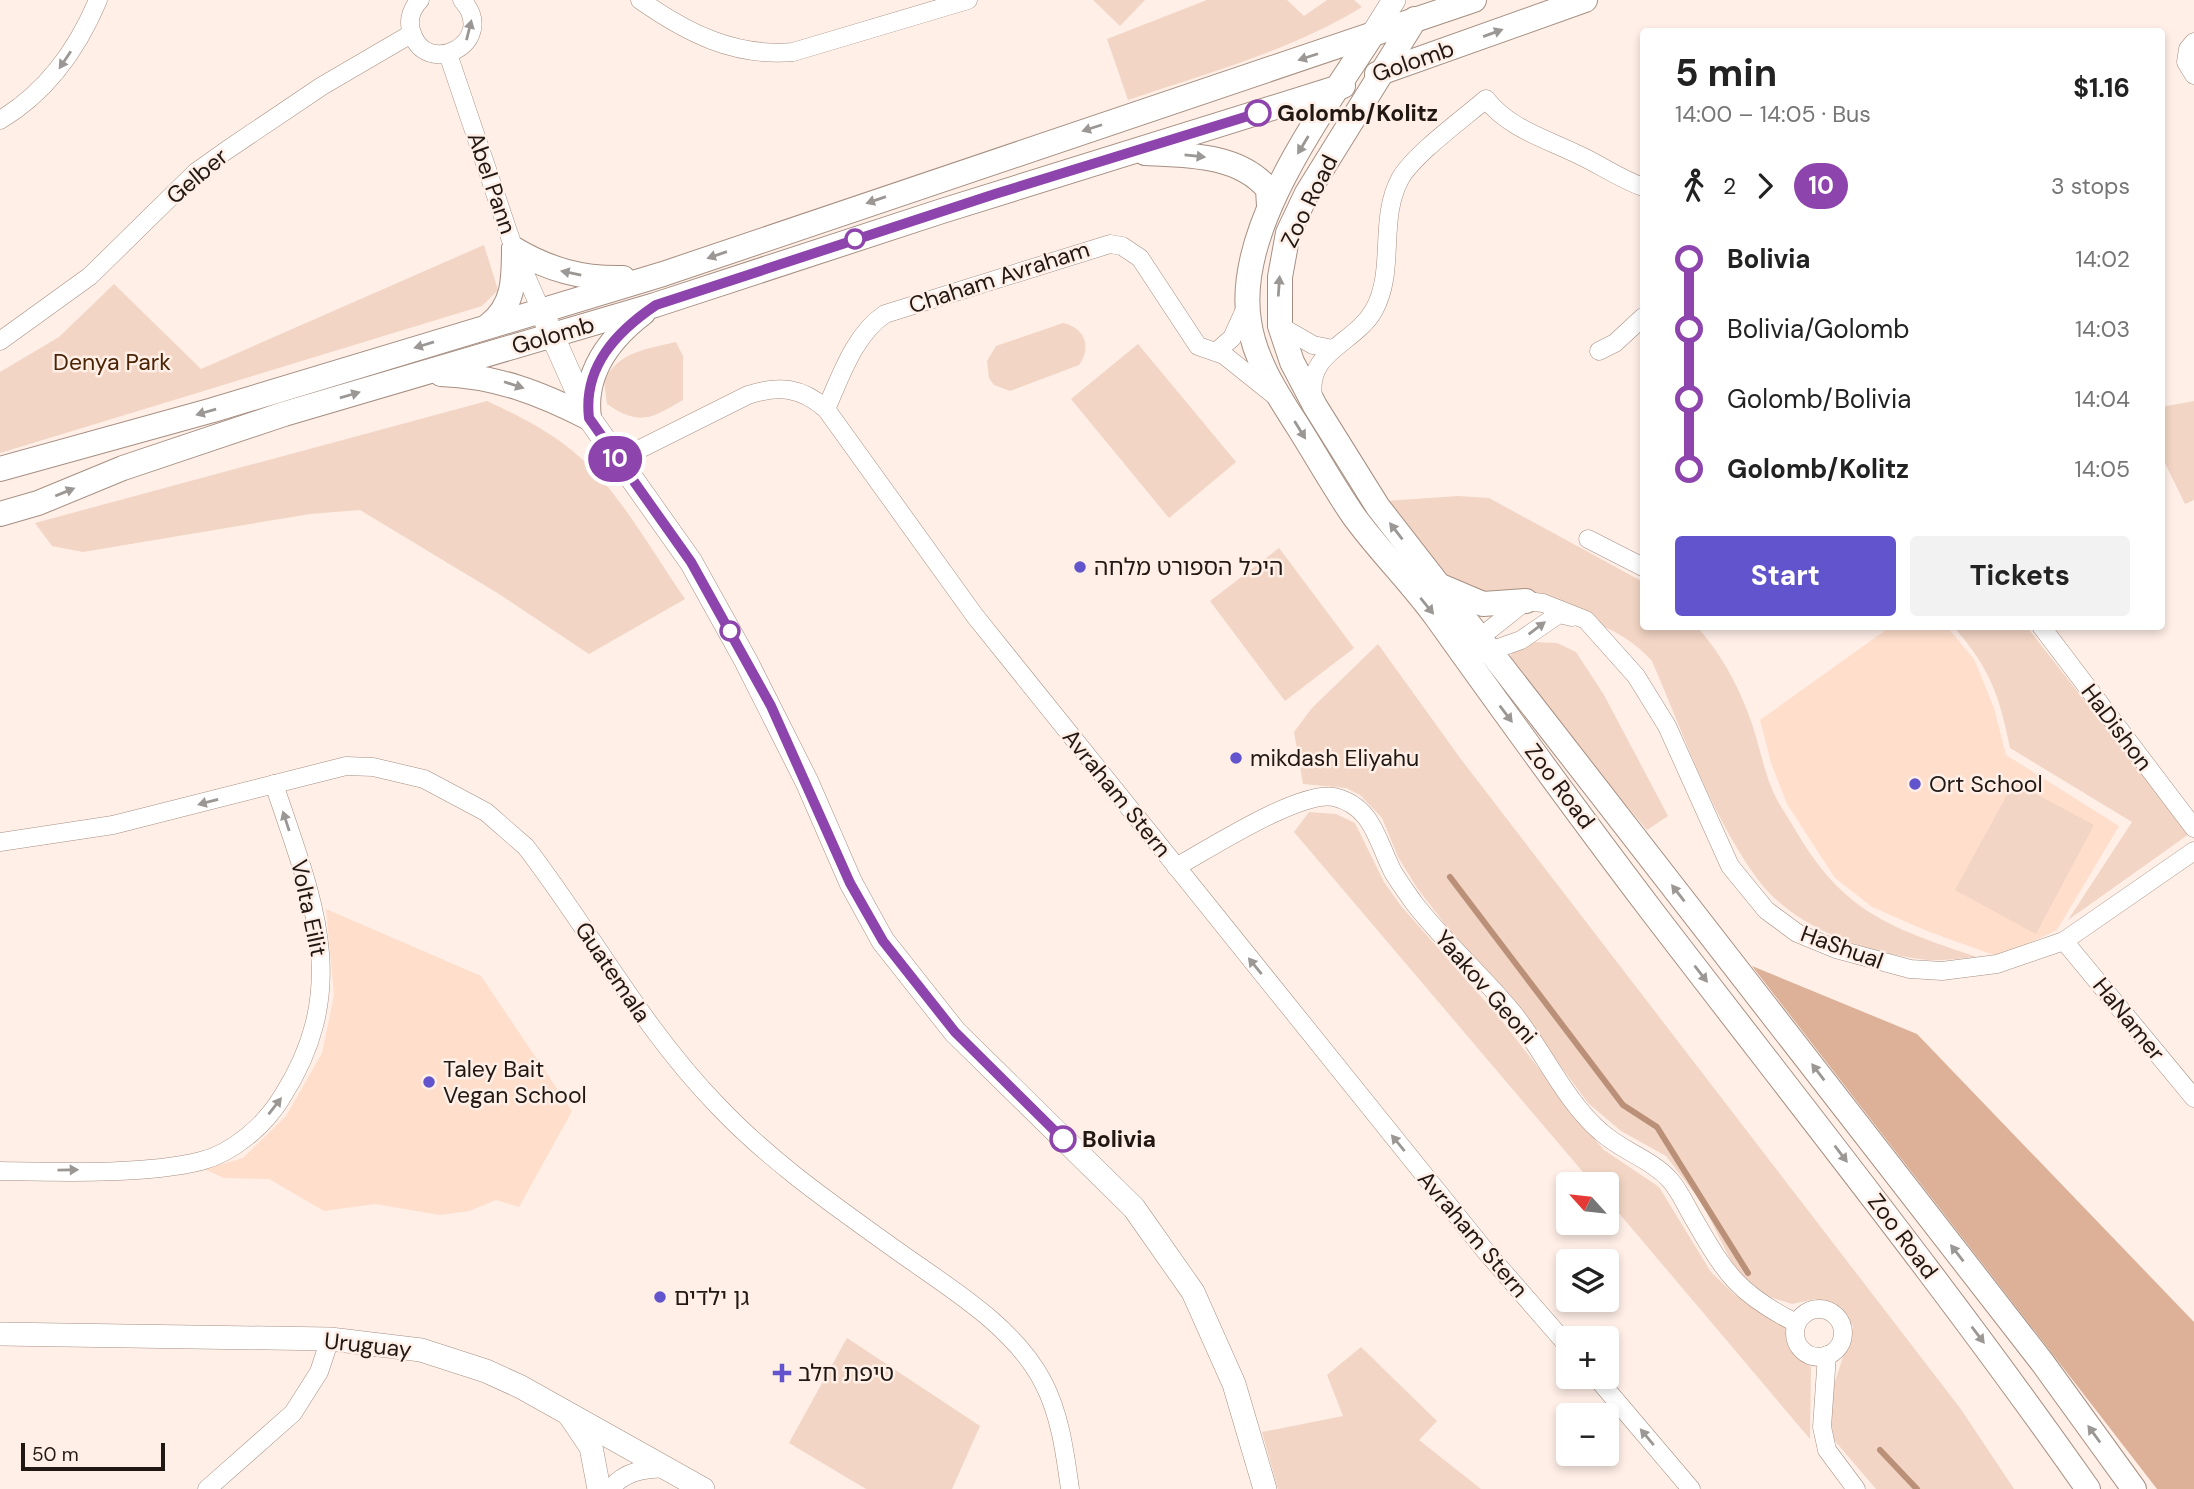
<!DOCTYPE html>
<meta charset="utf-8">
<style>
:root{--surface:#fff;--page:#f2f2f2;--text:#222;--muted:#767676;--accent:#6254cc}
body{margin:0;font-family:"DM Sans","Noto Sans Hebrew",sans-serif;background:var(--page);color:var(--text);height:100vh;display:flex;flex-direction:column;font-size:26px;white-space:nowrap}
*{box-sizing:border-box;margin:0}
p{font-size:23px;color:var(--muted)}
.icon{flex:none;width:38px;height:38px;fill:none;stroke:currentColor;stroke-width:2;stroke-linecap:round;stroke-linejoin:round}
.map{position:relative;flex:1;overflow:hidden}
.drawer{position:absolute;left:1640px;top:28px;width:525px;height:602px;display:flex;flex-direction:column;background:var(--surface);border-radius:7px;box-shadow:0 4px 10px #0003}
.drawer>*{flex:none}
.badge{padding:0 14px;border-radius:23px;font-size:24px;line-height:46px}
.needle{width:46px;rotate:297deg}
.buttons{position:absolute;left:1556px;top:1172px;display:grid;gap:14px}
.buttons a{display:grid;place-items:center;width:63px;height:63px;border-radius:7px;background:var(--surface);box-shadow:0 4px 10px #0003;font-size:35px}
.scale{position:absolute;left:21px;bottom:18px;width:144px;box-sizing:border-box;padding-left:7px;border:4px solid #211813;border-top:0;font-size:19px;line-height:24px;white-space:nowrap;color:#211813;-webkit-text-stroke:5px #ffefe7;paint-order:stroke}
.map>.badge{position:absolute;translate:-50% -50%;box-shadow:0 0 0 4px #fff}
.legs{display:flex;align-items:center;gap:10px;height:77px;padding:0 35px;font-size:23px}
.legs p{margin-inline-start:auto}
.head{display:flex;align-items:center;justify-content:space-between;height:119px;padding:0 35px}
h1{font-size:38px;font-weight:700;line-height:52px}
.action{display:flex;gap:14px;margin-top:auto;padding:14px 35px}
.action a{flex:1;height:80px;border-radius:7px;background:var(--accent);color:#fff;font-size:28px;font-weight:700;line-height:80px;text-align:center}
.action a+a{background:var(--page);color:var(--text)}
ul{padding:0 35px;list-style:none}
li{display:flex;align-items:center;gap:24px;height:70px;font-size:26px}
li i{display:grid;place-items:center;width:10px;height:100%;margin:0 9px;background:currentColor}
li i::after{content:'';width:18px;height:18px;margin:-9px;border:5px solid;border-radius:50%;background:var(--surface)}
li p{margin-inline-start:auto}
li:first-child i{background:linear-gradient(#0000 50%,currentColor 0)}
li:last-child i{background:linear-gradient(currentColor 50%,#0000 0)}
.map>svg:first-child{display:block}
</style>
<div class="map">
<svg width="2194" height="1489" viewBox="0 0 2194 1489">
<rect width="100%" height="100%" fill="#ffefe7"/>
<g fill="#ffdecc">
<polygon points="1890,627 1947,627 1974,659 1994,708 2006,755 2119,826 2057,930 1999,957 1927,931 1872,907 1835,878 1787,804 1771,763 1760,720"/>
<polygon points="326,909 481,976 572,1111 519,1207 496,1200 469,1211 440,1215 375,1204 324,1211 269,1179 224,1178 204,1169 243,1158 286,1116 322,1053 334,995"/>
</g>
<g fill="#f2d5c4">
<polygon points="1093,0 1145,0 1120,26"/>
<path d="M 1207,0 L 1287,0 L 1304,16 L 1327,0 L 1354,0 L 1362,7 C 1290,51 1207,73 1128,100 L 1107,39 Z"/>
<polygon points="484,245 498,290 482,306 0,453 0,372 59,337 114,284 201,369"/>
<path d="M 1063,323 C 1085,328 1092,347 1079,365 L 1010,391 L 994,385 L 989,378 L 987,361 L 996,346 Z"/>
<path d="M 676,342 L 683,356 L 683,400 C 651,419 639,426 607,404 L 604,381 C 618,352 646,349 676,342 Z"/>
<polygon points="1138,344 1236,462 1169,518 1071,399"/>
<path d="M 487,401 C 521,417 555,434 583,460 C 621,495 655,556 685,599 L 589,654 L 499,594 L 360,510 L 310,514 L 83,552 L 52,546 L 35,523 Z"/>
<polygon points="2194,401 2194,500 2185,504 2161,455 2161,407"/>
<path d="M 1458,496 L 1489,498 L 1643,582 L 1643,626 L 1697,627 C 1719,651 1737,683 1748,713 C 1758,738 1762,765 1772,789 C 1777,802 1786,814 1793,826 C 1842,912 1888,927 1977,957 C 1962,958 1945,961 1929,960 C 1869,954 1793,929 1756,877 C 1710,813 1683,733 1652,661 C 1592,594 1488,618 1424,559 C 1408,545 1397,519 1385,501 Z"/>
<polygon points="1279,548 1354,648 1285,701 1210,601"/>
<path d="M 1954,627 L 2027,627 L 2189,834 L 2068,920 L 2132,822 L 2010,748 C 1999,694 1990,669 1954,627 Z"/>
<polygon points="1533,642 1557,643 1576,652 1604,695 1668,816 1647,830 1508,666 1512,652"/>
<polygon points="1378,644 1460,758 1960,1408 2014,1489 1876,1489 1834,1440 1828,1403 1853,1326 1841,1307 1815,1299 1792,1304 1767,1296 1735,1269 1702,1203 1666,1156 1621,1131 1588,1103 1530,1025 1465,950 1417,888 1398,857 1382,818 1360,795 1346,788 1303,784 1294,732 1312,708"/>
<polygon points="2014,782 2094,825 2036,934 1955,890"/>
<polygon points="1309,812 1336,814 1355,823 1384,882 1401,906 1499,1017 1584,1127 1604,1150 1659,1187 1711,1272 1735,1295 1787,1327 1788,1344 1811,1367 1810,1439 1607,1199 1606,1185 1594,1185 1294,832"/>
<polygon points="847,1338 980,1426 952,1489 866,1489 789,1443"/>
<polygon points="1361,1347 1437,1421 1419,1440 1481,1489 1278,1489 1262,1432 1343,1416 1327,1375"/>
</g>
<polygon fill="#ddb198" points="1752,966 1917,1034 2194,1322 2194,1489 2157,1489"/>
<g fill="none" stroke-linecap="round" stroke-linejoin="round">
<g stroke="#ba9078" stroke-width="6">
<polyline points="1450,877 1623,1105 1657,1127 1748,1273"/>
<polyline points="1880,1450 1917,1489"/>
</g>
<defs>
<g id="minor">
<path d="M 420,0 C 412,8 408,19 411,30 C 424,81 500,42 462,0"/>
<path d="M 640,0 C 687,33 734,57 793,52 L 968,0"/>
<polyline points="2194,42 2188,49 2186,62 2194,75"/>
<polyline points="448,54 514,249 541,310"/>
<path d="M 0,120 C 47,92 77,50 98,0"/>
<polyline points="1280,326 1313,345 1333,349"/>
<polyline points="0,341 90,276 196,172 227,150 322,86 411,34"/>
<polyline points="1217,351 1232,338 1247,305"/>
<polyline points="1599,351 1615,343 1643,317"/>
<path d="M 1313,397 C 1306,351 1355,344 1374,310 C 1396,270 1378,220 1400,179 C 1413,155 1464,118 1486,99 C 1509,129 1547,139 1579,155 C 1601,165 1620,179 1643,187"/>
<path d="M 826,409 C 841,376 854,335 885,314 L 1110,244 L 1122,246 L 1140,258 L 1198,346 L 1224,355 L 1274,395"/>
<path d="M 616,461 L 748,395 C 779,385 801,387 826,409 L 975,616 L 1487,1253 L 1568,1346"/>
<polyline points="1588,539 1643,567"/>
<polyline points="2041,626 2194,828"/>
<polyline points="1473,647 1478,639 1526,601 1543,603 1586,620 1636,676 1667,726 1730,866 1766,910 1797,933 1836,949 1910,969 1942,971 1997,964 2064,941 2194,851"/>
<polyline points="1482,654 1521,640 1559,614 1572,617"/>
<path d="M 0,842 L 113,825 L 346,766 L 373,767 L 424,779 L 486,812 L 526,847 C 592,933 642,1028 718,1106 C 772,1163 835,1206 899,1252 C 949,1288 1013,1325 1043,1382 C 1060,1414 1065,1453 1070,1489"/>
<path d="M 1176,867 C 1209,849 1300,790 1334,797 C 1373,806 1377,841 1393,872 C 1399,882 1407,893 1414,903 C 1444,942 1482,975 1513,1013 C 1543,1050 1564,1100 1601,1132 C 1622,1151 1651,1159 1670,1180 C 1680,1191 1687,1208 1695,1221 C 1726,1275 1739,1294 1796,1323"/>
<polyline points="2064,941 2194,1098"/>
<path d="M 0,1171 C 58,1172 146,1175 201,1161 C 233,1153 265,1125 282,1097 C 353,986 312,898 274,784"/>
<circle cx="1819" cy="1333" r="24"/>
<polyline points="1827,1355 1822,1427 1827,1450 1856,1489"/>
<polyline points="1596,1377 1691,1489"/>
<polyline points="207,1489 293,1413 319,1372 330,1339"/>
<path d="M 610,1489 C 626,1470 644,1469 668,1468"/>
</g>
<g id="tertiary">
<polyline points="1372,35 1394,0"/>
<polyline points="541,310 589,418 691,562 746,661 807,782 851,883 883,941 955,1032 1134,1208 1193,1292 1234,1384 1265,1489"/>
<polyline points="0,1334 330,1339 421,1350 486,1371 521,1387 703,1489"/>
<polyline points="570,1416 591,1447 599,1489"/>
</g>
<g id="secondary">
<polyline points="1415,19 1307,193 1288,233 1280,277 1280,326 1292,362 1315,406 1378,507 2042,1362 2134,1489"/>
<path d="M 1372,35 C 1324,110 1234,228 1249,321 C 1254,359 1277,394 1297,425 C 1316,455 1333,486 1353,515 C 1379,551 1411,582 1437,618 C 1507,716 1578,814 1651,910 C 1798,1102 1949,1291 2088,1489"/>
<polyline points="1377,74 1585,0"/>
<path d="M 1145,153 C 1187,155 1239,154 1268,189 L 1269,206"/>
<path d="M 514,249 C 549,270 583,279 623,278"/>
<path d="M 489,325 C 514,306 514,279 514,249"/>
<path d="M 441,374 C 496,376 540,393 589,418"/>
<path d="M 589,418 C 583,374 609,339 643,313"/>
<polyline points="0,469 213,410 663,274 1474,0"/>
<polyline points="0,514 38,503 123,468 284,414 655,305 942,211 1343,86"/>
<polyline points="1443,587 1483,604 1526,601"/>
</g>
</defs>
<use href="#minor" stroke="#a68f82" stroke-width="19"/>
<use href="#tertiary" stroke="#a68f82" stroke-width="24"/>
<use href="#secondary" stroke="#a68f82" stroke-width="26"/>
<use href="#minor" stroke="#fff" stroke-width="18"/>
<use href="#tertiary" stroke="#fff" stroke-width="23"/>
<use href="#secondary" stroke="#fff" stroke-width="24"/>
</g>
<defs><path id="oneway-solid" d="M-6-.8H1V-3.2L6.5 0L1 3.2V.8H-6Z" transform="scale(1.75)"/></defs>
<g fill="#9b9795">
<use href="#oneway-solid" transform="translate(469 30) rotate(-76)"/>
<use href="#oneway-solid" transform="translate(1493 33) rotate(-20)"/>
<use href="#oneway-solid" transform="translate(1308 57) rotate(162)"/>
<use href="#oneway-solid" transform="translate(65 60) rotate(124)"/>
<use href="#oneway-solid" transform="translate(1092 128) rotate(162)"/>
<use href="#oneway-solid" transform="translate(1303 145) rotate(121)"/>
<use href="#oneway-solid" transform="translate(1195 156) rotate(6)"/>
<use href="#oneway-solid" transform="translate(876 200) rotate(161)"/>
<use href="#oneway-solid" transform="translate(717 255) rotate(161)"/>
<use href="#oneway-solid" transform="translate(571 273) rotate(-168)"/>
<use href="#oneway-solid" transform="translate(1279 286) rotate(-86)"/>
<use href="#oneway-solid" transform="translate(424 345) rotate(163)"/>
<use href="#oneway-solid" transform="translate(514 385) rotate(18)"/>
<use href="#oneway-solid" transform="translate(350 395) rotate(-16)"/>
<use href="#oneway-solid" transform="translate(206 412) rotate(164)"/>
<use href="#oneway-solid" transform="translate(1300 430) rotate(58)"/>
<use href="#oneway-solid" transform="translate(65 492) rotate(-22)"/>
<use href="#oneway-solid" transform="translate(1396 531) rotate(-128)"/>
<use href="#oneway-solid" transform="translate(1427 606) rotate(51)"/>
<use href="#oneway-solid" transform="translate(1537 628) rotate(-37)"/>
<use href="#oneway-solid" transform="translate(1506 714) rotate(53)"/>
<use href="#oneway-solid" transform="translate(208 802) rotate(165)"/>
<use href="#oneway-solid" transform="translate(286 821) rotate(-108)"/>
<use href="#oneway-solid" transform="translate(1678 893) rotate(-128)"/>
<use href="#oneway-solid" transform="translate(1255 966) rotate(-129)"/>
<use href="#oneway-solid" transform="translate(1701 974) rotate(52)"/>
<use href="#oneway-solid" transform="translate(1818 1072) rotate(-127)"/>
<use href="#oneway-solid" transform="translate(275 1106) rotate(-52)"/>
<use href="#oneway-solid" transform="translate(1398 1143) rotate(-129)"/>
<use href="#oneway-solid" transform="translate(1841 1154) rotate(53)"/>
<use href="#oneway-solid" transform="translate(68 1170) rotate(-1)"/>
<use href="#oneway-solid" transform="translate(1957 1253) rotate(-128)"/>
<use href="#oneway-solid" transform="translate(1978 1335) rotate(53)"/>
<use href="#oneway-solid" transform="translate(2094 1434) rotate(-126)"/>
<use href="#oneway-solid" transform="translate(1647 1437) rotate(-130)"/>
</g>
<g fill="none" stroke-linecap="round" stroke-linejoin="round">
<defs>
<path id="line-1" d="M 1063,1139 L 955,1032 L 883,941 L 850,883 L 771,706 L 691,562 L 589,418 C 583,367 616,332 656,305 L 995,194 L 1258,113"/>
</defs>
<use href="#line-1" stroke="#fff" stroke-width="16"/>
<use href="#line-1" stroke="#8e44ad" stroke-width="10"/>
</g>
<g fill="#fff" stroke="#8e44ad" stroke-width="3.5">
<circle cx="1258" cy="113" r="12"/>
<circle cx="855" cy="239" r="9"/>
<circle cx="730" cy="631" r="9"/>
<circle cx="1063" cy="1139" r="12"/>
</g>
<g fill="#6254cc" stroke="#ffefe7" stroke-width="2.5">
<circle cx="1080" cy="567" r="7"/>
<circle cx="1236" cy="758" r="7"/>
<circle cx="1915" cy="784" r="7"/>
<circle cx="429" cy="1082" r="7"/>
<circle cx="660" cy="1297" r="7"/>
<path d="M778.5 1362.5h7v7h7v7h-7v7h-7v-7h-7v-7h7z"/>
</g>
<g text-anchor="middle" stroke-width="5" stroke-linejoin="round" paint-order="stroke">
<g font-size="23" fill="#211813" stroke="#ffefe7">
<text transform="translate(1413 61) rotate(-19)" y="8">Golomb</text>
<text transform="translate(197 176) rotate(-40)" y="8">Gelber</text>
<text transform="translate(492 183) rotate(71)" y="8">Abel Pann</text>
<text transform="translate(1309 201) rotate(-64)" y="8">Zoo Road</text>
<text transform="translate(999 277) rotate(-18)" y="8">Chaham Avraham</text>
<text transform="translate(553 335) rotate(-16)" y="8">Golomb</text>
<text transform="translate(2117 727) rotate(53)" y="8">HaDishon</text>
<text transform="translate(1560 786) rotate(53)" y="8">Zoo Road</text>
<text transform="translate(1117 793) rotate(51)" y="8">Avraham Stern</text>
<text transform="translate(309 908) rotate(78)" y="8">Volta Eilit</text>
<text transform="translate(1842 947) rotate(20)" y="8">HaShual</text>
<text transform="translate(613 972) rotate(56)" y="8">Guatemala</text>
<text transform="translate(1486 987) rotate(49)" y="8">Yaakov Geoni</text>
<text transform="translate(2129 1019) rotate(51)" y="8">HaNamer</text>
<text transform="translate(1473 1234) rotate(50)" y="8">Avraham Stern</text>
<text transform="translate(1903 1236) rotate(53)" y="8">Zoo Road</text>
<text transform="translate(368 1345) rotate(6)" y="8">Uruguay</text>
</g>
<g font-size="23" font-weight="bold" fill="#211813" stroke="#ffefe7" text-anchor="start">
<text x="1277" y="121">Golomb/Kolitz</text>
<text x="1082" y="1147">Bolivia</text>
</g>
<g font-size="23" fill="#4b2305" stroke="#ffefe7">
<text x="112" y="370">Denya Park</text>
</g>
<g font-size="23" fill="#211813" stroke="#ffefe7" text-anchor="start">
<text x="1094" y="575">היכל הספורט מלחה</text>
<text x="1250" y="766">mikdash Eliyahu</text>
<text x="1929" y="792">Ort School</text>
<text x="443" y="1077">Taley Bait<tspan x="443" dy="26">Vegan School</tspan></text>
<text x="674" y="1305">גן ילדים</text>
<text x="798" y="1381">טיפת חלב</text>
</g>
</g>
</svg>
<div class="buttons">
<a><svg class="needle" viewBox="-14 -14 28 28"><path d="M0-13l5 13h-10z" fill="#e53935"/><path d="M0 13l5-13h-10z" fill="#767676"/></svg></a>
<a><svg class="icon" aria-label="layers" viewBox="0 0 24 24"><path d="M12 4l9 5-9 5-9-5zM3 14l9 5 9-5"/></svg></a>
<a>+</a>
<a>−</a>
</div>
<div class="scale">50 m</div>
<b class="badge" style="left:615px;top:459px;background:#8e44ad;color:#fff">10</b>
<section class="drawer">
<div class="head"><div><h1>5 min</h1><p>14:00 – 14:05 · Bus</p></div><b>$1.16</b></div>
<div class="legs"><svg class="icon" aria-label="walk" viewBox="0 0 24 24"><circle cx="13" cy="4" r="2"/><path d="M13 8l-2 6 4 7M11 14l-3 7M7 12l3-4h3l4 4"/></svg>2<svg class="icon" aria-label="forward" viewBox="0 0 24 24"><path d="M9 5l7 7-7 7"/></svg><b class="badge" style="background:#8e44ad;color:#fff">10</b><p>3 stops</p></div>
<ul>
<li><i style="color:#8e44ad"></i><b>Bolivia</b><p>14:02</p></li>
<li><i style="color:#8e44ad"></i><span>Bolivia/Golomb</span><p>14:03</p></li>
<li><i style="color:#8e44ad"></i><span>Golomb/Bolivia</span><p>14:04</p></li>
<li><i style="color:#8e44ad"></i><b>Golomb/Kolitz</b><p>14:05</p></li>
</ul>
<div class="action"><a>Start</a><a>Tickets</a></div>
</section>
</div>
